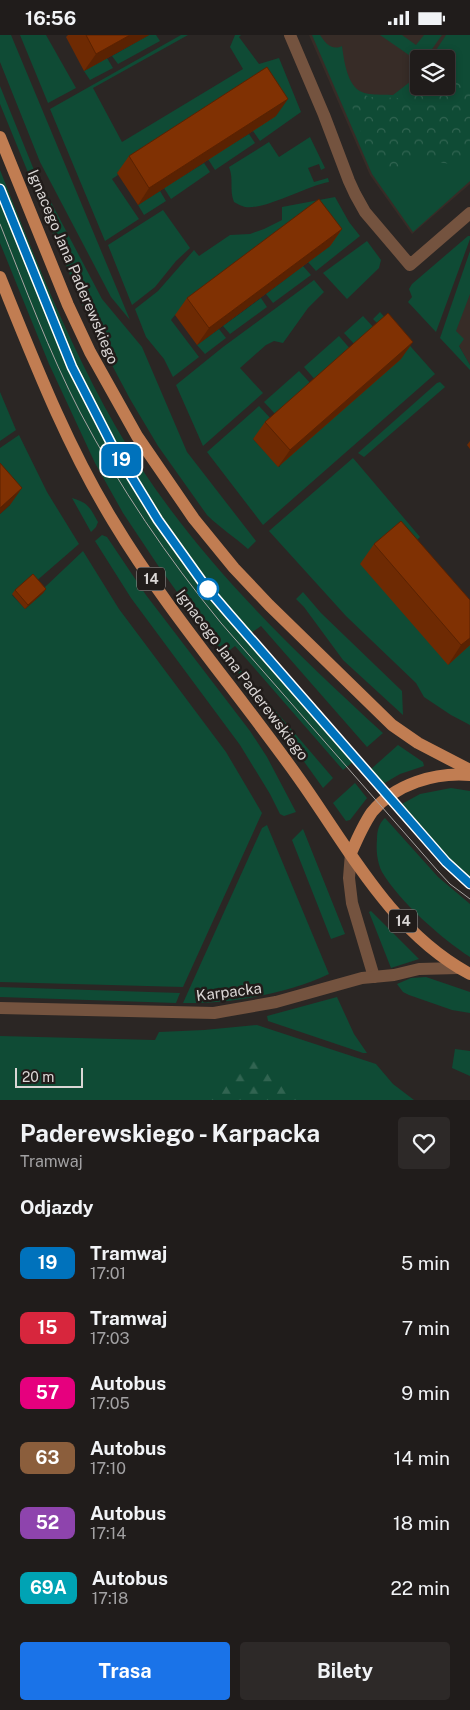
<!DOCTYPE html>
<html lang="pl">
<style>
:root{--surface:#201c1b;--page:#2d2928;--text:#f1f3f6;--muted:#a2a1a3;--line:#3d3a3a;--accent:#1a73e8}
body{margin:0;font-family:"Public Sans",sans-serif;background:var(--page);color:var(--text);height:100vh;display:flex;flex-direction:column;font-size:19px;white-space:nowrap}
*{box-sizing:border-box;margin:0}
p{font-size:16px;color:var(--muted)}
.icon{flex:none;width:28px;height:28px;fill:none;stroke:currentColor;stroke-width:2;stroke-linecap:round;stroke-linejoin:round}
.map{position:relative;height:1065px;overflow:hidden}
.drawer{display:flex;flex-direction:column;background:var(--surface);flex:1}
.drawer>*{flex:none}
.badge{padding:0 10px;border-radius:8px;font-size:18px;line-height:32px}
.tools{position:absolute;left:410px;top:15px;display:grid;gap:10px}
.tools a{display:grid;place-items:center;width:45px;height:45px;border-radius:5px;background:var(--surface);box-shadow:0 2px 8px #0003,0 0 0 1px var(--line);font-size:25px}
.scale{position:absolute;left:15px;bottom:12px;width:68px;box-sizing:border-box;padding-left:5px;border:2px solid #dad6d5;border-top:0;font-size:14px;line-height:18px;white-space:nowrap;color:#dad6d5;-webkit-text-stroke:4px #211c1a;paint-order:stroke}
.map>.badge{position:absolute;translate:-50% -50%;box-shadow:0 0 0 2px #fff}
h2{padding:0 20px;font-size:19px;line-height:45px}
.round{display:grid;place-items:center;flex:none;width:52px;height:52px;border-radius:5px;background:var(--page)}
.head{display:flex;align-items:center;justify-content:space-between;height:85px;padding:0 20px}
h1{font-size:24px;font-weight:700;line-height:38px}
.primary-button{display:flex;gap:10px;margin-top:auto;padding:10px 20px}
.primary-button a{flex:1;height:58px;border-radius:5px;background:var(--accent);color:#fff;font-size:20px;font-weight:700;line-height:58px;text-align:center}
.primary-button a+a{background:var(--page);color:var(--text)}
ul{padding:0;list-style:none}
li{display:flex;align-items:center;gap:15px;height:65px;padding:0 20px}
li div{flex:1}
li b{display:block;font-size:19px}
li em{font-style:normal}
li .badge{min-width:55px;font-weight:700;text-align:center}
.status{display:flex;justify-content:space-between;align-items:center;height:35px;padding:0 25px;background:var(--surface);direction:ltr}
.status svg{height:14px;fill:currentColor}
.map>svg:first-child{display:block}
</style>
<div class="status"><b>16:56</b><svg viewBox="0 0 49 12"><path d="M0 12V9h3v3zM5 12V6h3v6zM10 12V3h3v9zM15 12V0h3v12zM26 1h20v11H26zM47 4h2v5h-2z"/></svg></div>
<div class="map">
<svg width="470" height="1065" viewBox="0 0 470 1065">
<defs>
<pattern id="forest-firs" width="22" height="20" patternUnits="userSpaceOnUse" patternTransform="scale(1.25)"><rect width="22" height="20" fill="#0f4b35"/><path d="M5 1l3.5 6h-7zM16 11l3.5 6h-7z" fill="#316451"/></pattern>
<pattern id="park-crowns" width="20" height="18" patternUnits="userSpaceOnUse" patternTransform="scale(1.25)"><rect width="20" height="18" fill="#0f4b35"/><path d="M2 6a3 3 0 1 1 6 0M12 15a3 3 0 1 1 6 0" fill="none" stroke="#316451"/></pattern>
</defs>
<rect width="100%" height="100%" fill="#2b2624"/>
<g fill="#372c27" fill-rule="evenodd">
<path d="M 309,0 L 470,0 L 470,149 L 412,199 L 370,140 ZM 419,24 L 446,24 L 446,51 L 419,51 Z"/>
<polygon points="470,234 470,330 459,311 452,294"/>
</g>
<g fill="#0f4b35">
<polygon points="0,0 11,0 130,285 111,262 40,127 0,27"/>
<polygon points="20,0 46,0 76,53 48,68"/>
<polygon points="149,0 156,0 160,6 118,29 112,21"/>
<polygon points="181,0 188,0 93,53 122,107 243,34 230,12 235,0 241,0 239,2 259,29 279,23 301,77 260,106 253,96 117,138 118,140 112,144 139,184 105,206 50,74"/>
<path d="M 312,0 L 320,0 C 325,8 332,16 342,11 C 344,25 347,51 362,57 C 371,61 384,59 393,60 L 419,40 L 419,51 L 446,51 L 446,24 L 430,24 L 446,0 L 470,0 L 470,146 L 413,197 L 372,139 Z"/>
<polygon points="380,0 402,0 416,10 424,0 442,0 425,24 419,24 419,27"/>
<polygon points="107,23 113,33 90,45 84,36"/>
<path d="M 0,51 L 34,135 L 102,264 L 142,312 L 187,417 L 256,506 L 248,514 C 235,502 220,493 207,480 L 158,411 L 130,364 L 104,315 L 81,267 L 0,69 Z"/>
<polygon points="249,99 255,108 215,135 208,124"/>
<path d="M 310,102 L 325,133 L 321,135 L 319,129 L 308,133 L 314,147 L 328,143 L 329,147 C 306,151 266,175 245,172 C 241,171 238,169 234,167 C 229,155 234,144 229,132 L 269,107 L 279,122 Z"/>
<polygon points="204,128 210,137 171,164 164,153"/>
<path d="M 0,135 C 35,223 69,310 116,392 C 184,511 283,606 383,698 L 367,712 L 261,591 L 251,598 L 359,722 L 343,735 L 235,611 L 226,618 L 333,743 L 323,753 L 270,679 L 192,578 L 157,529 L 123,478 L 95,428 L 49,329 L 0,208 Z"/>
<polygon points="160,156 166,166 144,180 138,170"/>
<polygon points="335,162 349,187 360,201 316,236 308,227 330,211 175,280 171,285 199,322 173,342 164,324 146,302 135,274 158,256 194,215 199,221 230,200 250,199 264,194 282,185 282,172"/>
<polygon points="163,175 190,213 176,226 155,252 132,270 108,210"/>
<polygon points="468,201 470,201 470,204 436,297 408,267 412,262 409,254 412,249"/>
<polygon points="367,206 381,225 379,233 347,264 323,238"/>
<polygon points="470,216 470,259 456,296 464,304 459,311 470,330 470,335 440,303"/>
<polygon points="303,231 311,240 273,268 266,259"/>
<polygon points="314,245 324,257 308,273 283,308 274,306 266,310 240,333 263,358 203,411 176,350 223,312"/>
<polygon points="261,263 267,272 230,299 223,291"/>
<polygon points="380,277 435,339 263,490 207,417 259,371 273,386 253,404 279,432 381,292 373,284"/>
<polygon points="363,281 376,295 357,312 344,298"/>
<polygon points="219,294 226,303 205,319 197,310"/>
<polygon points="339,301 352,316 317,347 304,332"/>
<polygon points="299,336 313,351 278,382 264,367"/>
<polygon points="440,347 445,352 364,422 358,418 437,348"/>
<polygon points="0,357 16,395 0,406"/>
<polygon points="19,400 47,457 79,509 34,548 12,560 25,574 43,558 45,552 83,516 119,574 226,717 262,778 183,952 0,947 0,479 10,470 0,458 0,413"/>
<polygon points="353,423 420,502 401,520 470,610 470,690 451,680 424,662 416,648 346,581 269,496"/>
<path d="M 72,463 C 89,468 90,473 98,487 L 96,492 L 91,497 Z"/>
<polygon points="102,500 107,502 146,560 250,696 267,722 296,777 284,781 280,779 270,759 240,710 131,563 95,506"/>
<polygon points="303,557 321,578 402,656 403,680 343,625 304,572 296,564"/>
<polygon points="398,710 423,727 424,731 400,739 383,749 370,735"/>
<polygon points="355,748 367,763 350,785 346,786 333,768"/>
<polygon points="451,753 470,756 470,844 452,828 400,770 420,759"/>
<path d="M 385,783 L 438,842 L 470,869 L 470,922 C 442,904 399,866 382,837 C 377,827 376,815 377,804 C 377,796 379,788 385,783 Z"/>
<path d="M 267,790 L 329,939 C 288,959 228,969 183,968 L 262,793 Z"/>
<polygon points="303,794 345,899 331,904 292,805"/>
<polygon points="371,876 419,924 391,933 369,877"/>
<polygon points="426,942 470,957 470,978 452,975 409,960 403,957 397,949 411,943"/>
<polygon points="0,952 180,958 176,968 0,962"/>
<polygon points="337,962 354,999 367,1018 363,1018 268,986 267,981"/>
<polygon points="257,990 376,1029 393,1049 414,1065 0,1065 0,1001 155,1005 159,997 204,995"/>
<polygon points="455,1014 470,1016 470,1041 452,1033"/>
</g>
<polygon fill="url(#forest-firs)" points="258,1022 301,1065 211,1065 228,1040 243,1023"/>
<polygon fill="url(#park-crowns)" points="446,35 470,55 470,113 459,130 436,127 429,122 415,123 397,134 390,135 368,117 350,66 361,59 371,62 398,63 419,45 419,51 446,51"/>
<g fill="none" stroke-linecap="round" stroke-linejoin="round">
<g stroke="#74533f" stroke-width="12">
<polyline points="290,0 324,80 349,146 355,159 365,177 410,230 470,178"/>
<polyline points="351,818 349,843 352,868 374,942"/>
<polyline points="0,973 214,978 276,967 362,943 394,940 419,934 458,933"/>
</g>
<g stroke="#c17d52" stroke-width="12">
<polyline points="0,102 68,270 90,317 137,401 194,484 234,533 269,570 392,690 418,708 470,735"/>
<path d="M 0,242 C 34,326 66,409 113,486 C 167,576 237,656 298,742 C 348,812 391,897 470,939"/>
<path d="M 351,818 C 357,804 363,790 372,777 C 395,749 435,737 470,740"/>
</g>
<g stroke="#a9a5a3" stroke-width="1">
<polyline points="0,154 72,333 112,410 158,485 206,552 230,580 446,827 470,849"/>
<path d="M 0,189 C 25,252 49,317 80,377 C 120,453 167,522 221,588 L 437,835 L 450,849 L 470,864"/>
</g>
</g>
<g fill="#6e2a03">
<polygon points="68,0 149,0 84,36 66,2"/>
<polygon points="276,81 138,170 117,138 129,121"/>
<polygon points="342,194 330,211 197,310 175,280 187,263"/>
<polygon points="401,324 278,432 253,404 265,387"/>
<polygon points="470,406 470,414 467,410"/>
<polygon points="374,509 470,610 448,630 360,529"/>
<polygon points="46,554 43,558 25,574 12,559 15,555"/>
</g>
<g fill="#5a2202">
<polygon points="130,0 149,0 84,36 96,19"/>
<polygon points="288,64 276,81 138,170 149,153"/>
<polygon points="342,194 330,211 197,310 209,293"/>
<polygon points="413,307 401,324 278,432 290,415"/>
<polygon points="22,453 10,470 0,479 0,473"/>
<polygon points="46,554 43,558 25,574 28,570"/>
<polygon points="470,603 470,610 448,630 461,610"/>
</g>
<g fill="#803103" stroke="#5a2202">
<polygon points="86,0 130,0 96,19"/>
<polygon points="267,32 288,64 149,153 129,121"/>
<polygon points="319,164 342,194 209,293 187,263"/>
<polygon points="388,278 413,307 290,415 265,387"/>
<polygon points="0,428 22,453 0,473"/>
<polygon points="401,486 470,565 470,603 461,610 374,509"/>
<polygon points="33,539 46,554 28,570 15,555"/>
</g>
<g fill="none" stroke-linecap="round" stroke-linejoin="round">
<defs>
<polyline id="line" points="0,154 72,332 112,410 158,485 206,552 230,580 446,827 470,849"/>
</defs>
<use href="#line" stroke="#fff" stroke-width="11"/>
<use href="#line" stroke="#0072bc" stroke-width="8"/>
</g>
<circle fill="#fff" stroke="#0072bc" stroke-width="2.5" cx="208" cy="554" r="10"/>
<g text-anchor="middle" stroke-width="5" stroke-linejoin="round" paint-order="stroke">
<g fill="#211c1a" stroke="#a29e9d" stroke-width="1">
<rect x="137" y="532.5" width="28" height="23" rx="4"/>
<rect x="389" y="874.5" width="28" height="23" rx="4"/>
</g>
<g font-size="14" font-weight="bold" fill="#dad6d5">
<text x="151" y="549">14</text>
<text x="403" y="891">14</text>
</g>
<g font-size="15" fill="#dad6d5" stroke="#211c1a">
<text transform="translate(73 232) rotate(67)" y="5">Ignacego Jana Paderewskiego</text>
<text transform="translate(242 640) rotate(53)" y="5">Ignacego Jana Paderewskiego</text>
<text transform="translate(229 957) rotate(-7)" y="5">Karpacka</text>
</g>
</g>
</svg>
<div class="tools">
<a><svg class="icon" aria-label="layers" viewBox="0 0 24 24"><path d="M12 4l9 5-9 5-9-5zM3 14l9 5 9-5"/></svg></a>
</div>
<div class="scale">20 m</div>
<b class="badge" style="left:121px;top:425px;background:#0072bc;color:#fff">19</b>
</div>
<section class="drawer">
<div class="head"><div><h1>Paderewskiego - Karpacka</h1><p>Tramwaj</p></div><a class="round"><svg class="icon" aria-label="heart" viewBox="0 0 24 24"><path d="M12 20l-8-8c-3-5 5-10 8-4 3-6 11-1 8 4z"/></svg></a></div>
<h2>Odjazdy</h2>
<ul>
<li><span class="badge" style="background:#0072bc;color:#fff">19</span><div><b>Tramwaj</b><p>17:01</p></div><em>5 min</em></li>
<li><span class="badge" style="background:#d7263d;color:#fff">15</span><div><b>Tramwaj</b><p>17:03</p></div><em>7 min</em></li>
<li><span class="badge" style="background:#e6007e;color:#fff">57</span><div><b>Autobus</b><p>17:05</p></div><em>9 min</em></li>
<li><span class="badge" style="background:#8b5e3c;color:#fff">63</span><div><b>Autobus</b><p>17:10</p></div><em>14 min</em></li>
<li><span class="badge" style="background:#8e44ad;color:#fff">52</span><div><b>Autobus</b><p>17:14</p></div><em>18 min</em></li>
<li><span class="badge" style="background:#00a3b4;color:#fff">69A</span><div><b>Autobus</b><p>17:18</p></div><em>22 min</em></li>
</ul>
<div class="primary-button"><a>Trasa</a><a>Bilety</a></div>
</section>
